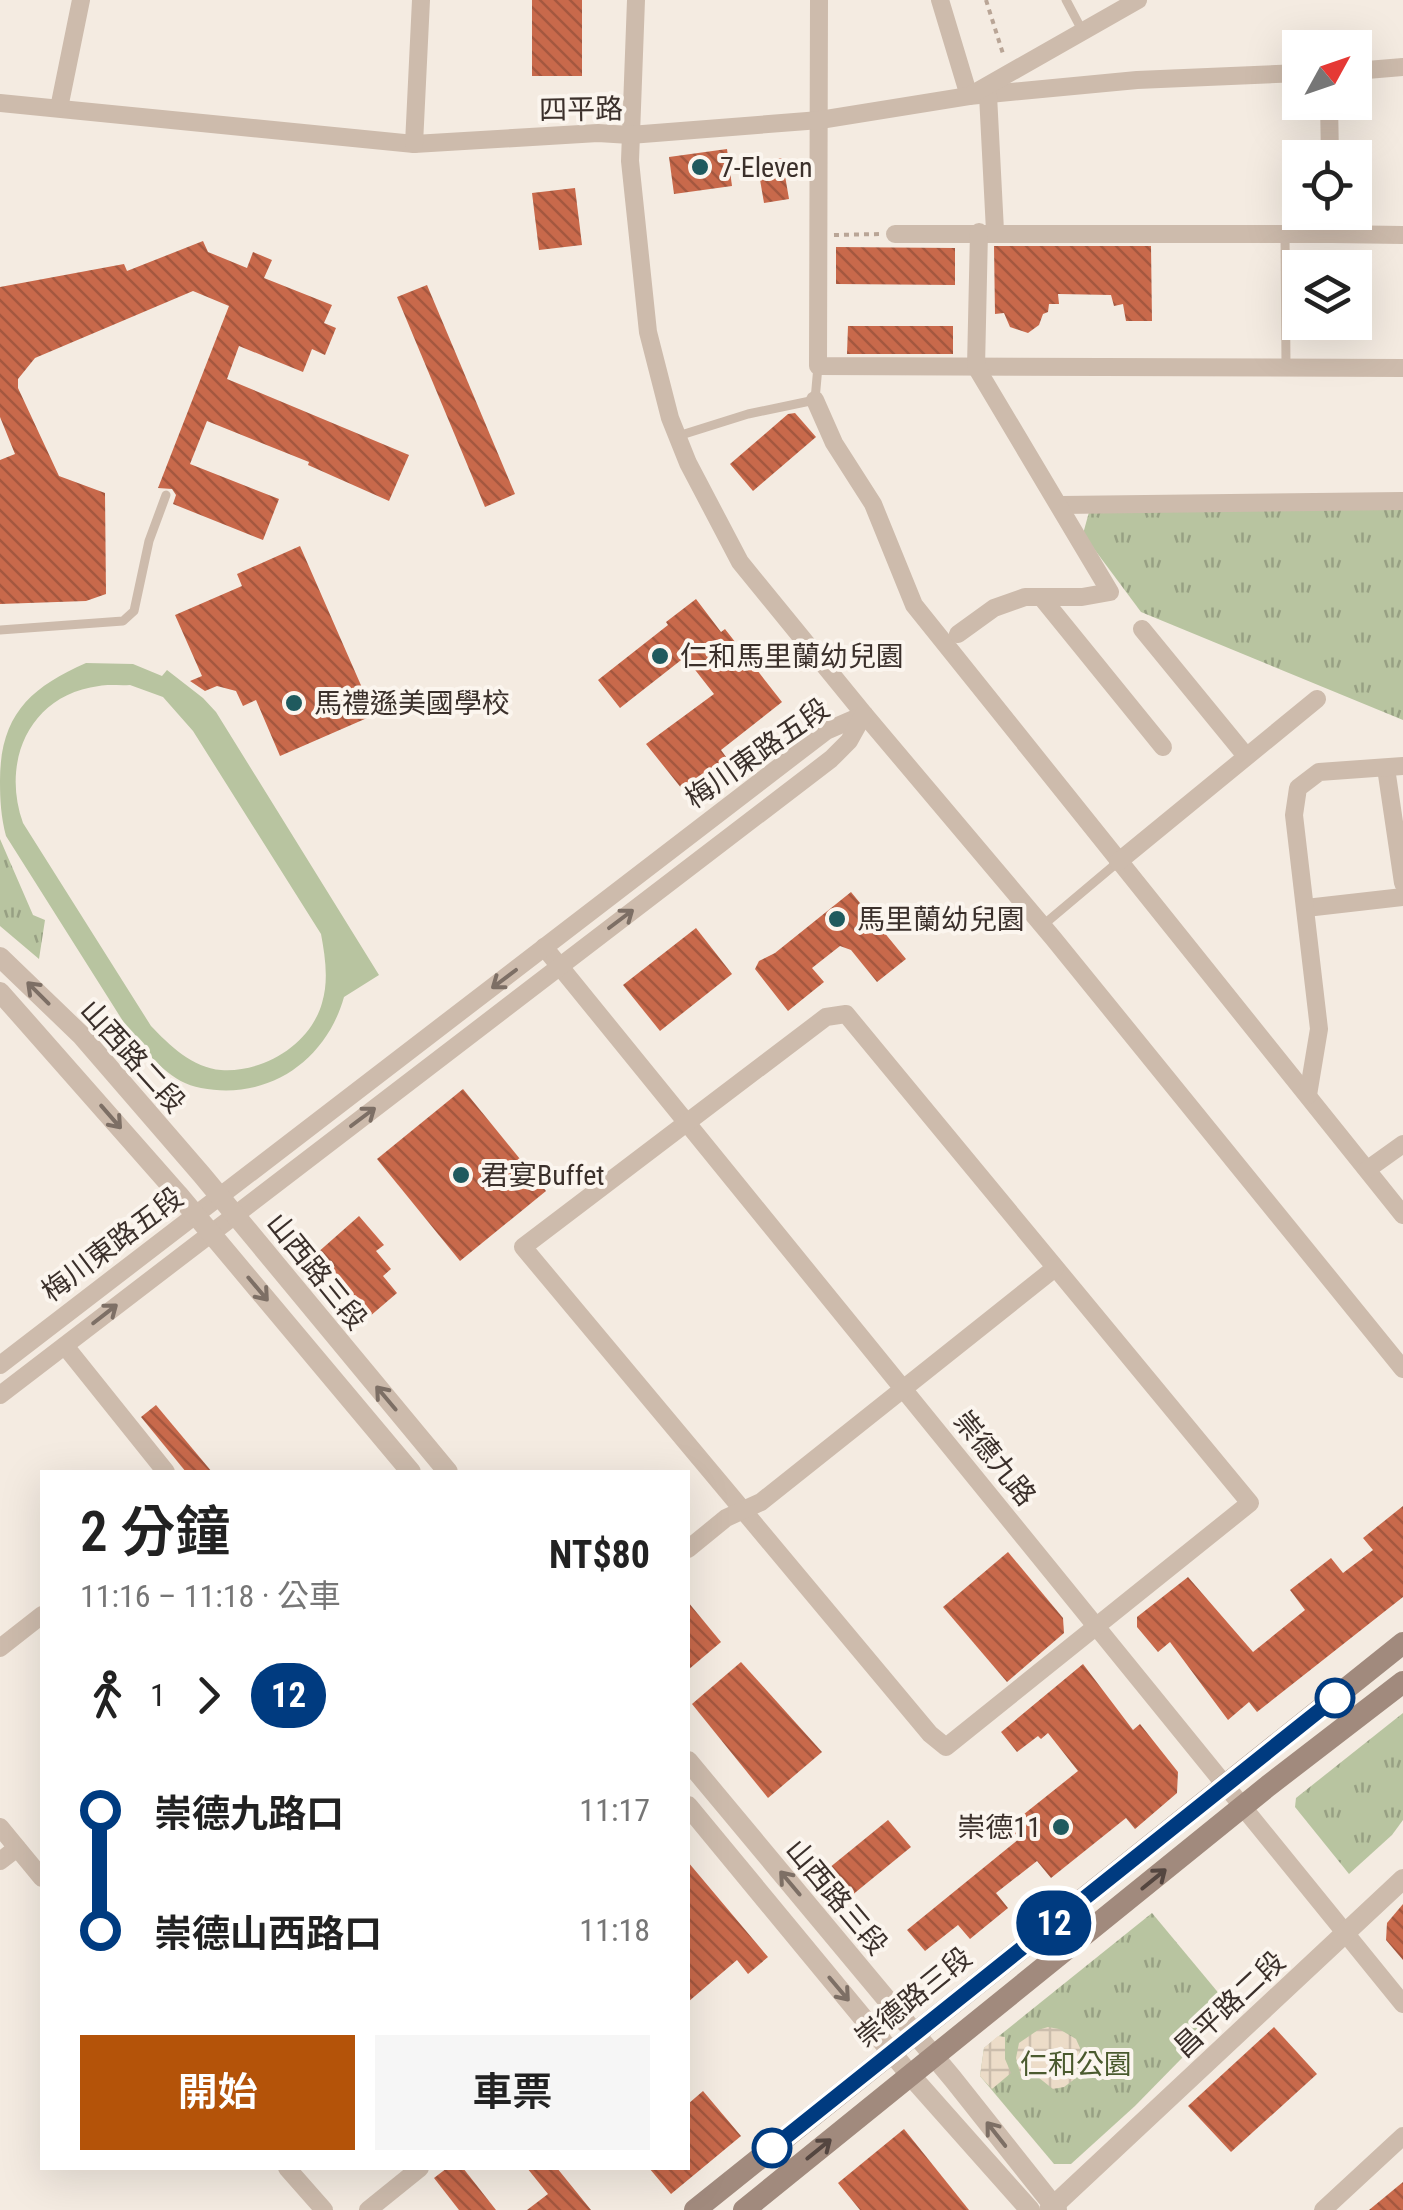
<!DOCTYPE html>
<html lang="zh-TW">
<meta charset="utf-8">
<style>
:root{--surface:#fff;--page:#f6f6f6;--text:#222;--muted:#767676;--accent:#b45309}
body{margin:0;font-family:"Roboto Condensed","Noto Sans TC",sans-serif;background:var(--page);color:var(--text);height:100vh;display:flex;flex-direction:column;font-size:38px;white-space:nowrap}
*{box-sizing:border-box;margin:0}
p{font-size:32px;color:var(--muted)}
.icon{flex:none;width:55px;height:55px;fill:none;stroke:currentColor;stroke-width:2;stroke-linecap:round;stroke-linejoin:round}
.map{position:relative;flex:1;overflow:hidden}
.panel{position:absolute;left:40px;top:1470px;width:650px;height:700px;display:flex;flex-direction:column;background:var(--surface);border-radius:0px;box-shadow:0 10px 40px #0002}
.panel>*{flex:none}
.badge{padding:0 20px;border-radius:32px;font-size:35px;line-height:65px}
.needle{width:65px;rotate:50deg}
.tools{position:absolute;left:1282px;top:30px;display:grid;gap:20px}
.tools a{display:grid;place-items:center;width:90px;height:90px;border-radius:0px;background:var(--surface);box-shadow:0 10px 40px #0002;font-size:50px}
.map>.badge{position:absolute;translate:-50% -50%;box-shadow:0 0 0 5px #fff}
.legs{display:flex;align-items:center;gap:15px;height:110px;padding:0 40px;font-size:32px}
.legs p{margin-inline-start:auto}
.head{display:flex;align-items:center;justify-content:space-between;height:170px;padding:0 40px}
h1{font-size:55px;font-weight:600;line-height:75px}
.button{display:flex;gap:20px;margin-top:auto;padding:20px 40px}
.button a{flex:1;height:115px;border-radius:0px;background:var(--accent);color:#fff;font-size:40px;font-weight:600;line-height:115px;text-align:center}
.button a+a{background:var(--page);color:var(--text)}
ul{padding:0 40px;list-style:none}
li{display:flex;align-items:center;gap:35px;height:120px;font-size:38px}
li i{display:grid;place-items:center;width:15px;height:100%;margin:0 12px;background:currentColor}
li i::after{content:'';width:25px;height:25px;margin:-12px;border:8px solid;border-radius:50%;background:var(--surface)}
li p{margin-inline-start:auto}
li:first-child i{background:linear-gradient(#0000 50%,currentColor 0)}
li:last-child i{background:linear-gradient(currentColor 50%,#0000 0)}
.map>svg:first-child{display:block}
</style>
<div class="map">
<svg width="1403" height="2210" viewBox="0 0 1403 2210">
<defs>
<pattern id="grass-tufts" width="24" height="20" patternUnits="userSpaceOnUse" patternTransform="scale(2.5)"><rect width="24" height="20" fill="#b8c4a0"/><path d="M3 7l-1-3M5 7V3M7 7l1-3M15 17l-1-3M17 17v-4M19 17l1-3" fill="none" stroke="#97a083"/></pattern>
<pattern id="plaza-grid" width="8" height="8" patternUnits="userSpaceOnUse" patternTransform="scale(2.5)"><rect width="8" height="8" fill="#ecdcc8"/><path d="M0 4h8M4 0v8" fill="none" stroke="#cbbdac"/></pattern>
<pattern id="building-back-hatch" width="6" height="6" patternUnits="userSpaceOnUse" patternTransform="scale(2.5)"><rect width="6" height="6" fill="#c8694b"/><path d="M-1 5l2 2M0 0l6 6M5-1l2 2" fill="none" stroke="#a4573f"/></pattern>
</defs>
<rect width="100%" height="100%" fill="#f4ebe1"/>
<g fill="url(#grass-tufts)">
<polygon points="1403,509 1403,720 1141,612 1083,534 1089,512"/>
<polygon points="0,839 33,915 45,920 39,959 0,926"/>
<polygon points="1403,1713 1403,1820 1392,1835 1349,1874 1295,1807 1296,1798"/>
<polygon points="1152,1913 1231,2008 1135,2106 1071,2164 1054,2164 980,2076 984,2048"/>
</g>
<path fill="#b8c4a0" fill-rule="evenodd" d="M 86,663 L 133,664 L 162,676 L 167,670 L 203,698 L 216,712 L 379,975 L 344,997 C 326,1061 268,1101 201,1088 C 172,1083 152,1058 133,1037 L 6,836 C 1,817 0,800 0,781 C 0,716 29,688 86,663 ZM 130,685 L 163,697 L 193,731 L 321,934 C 325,956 329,980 322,1003 C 310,1045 263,1073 221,1070 C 193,1068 169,1045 151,1026 L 23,823 C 1,762 29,695 99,686 C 109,684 120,686 130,685 Z"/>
<g fill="url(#plaza-grid)">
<polygon points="1048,2027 1059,2029 1076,2039 1080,2048 1076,2078 1064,2087 1053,2089 1029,2070 1021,2076 1016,2058 1019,2043 1038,2030"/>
<polygon points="998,2036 1005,2037 1005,2059 1011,2073 992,2089 980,2076 984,2048"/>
</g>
<g fill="url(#building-back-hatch)">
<rect x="532" y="0" width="50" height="76"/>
<polygon points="727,149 732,186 674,194 669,157"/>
<polygon points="782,158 789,199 764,203 757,162"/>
<polygon points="575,188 582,245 539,250 532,193"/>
<polygon points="203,241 208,252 247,268 253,252 272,260 264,278 332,305 324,323 336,328 325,355 312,349 303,372 239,346 227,379 409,455 389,501 308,465 309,462 207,421 190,464 279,499 263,540 173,504 176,495 172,489 158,488 229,306 193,291 35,358 18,379 18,388 59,476 105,493 106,594 86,601 0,604 0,460 15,454 0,417 0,287 124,264 127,271"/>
<polygon points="994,246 1151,246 1152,321 1126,321 1123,304 1114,306 1111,295 1058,294 1059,304 1049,304 1048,312 1043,314 1039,325 1028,333 1010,327 1004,313 995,314"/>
<polygon points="836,247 955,248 955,285 836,284"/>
<polygon points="427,285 515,494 485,507 397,297"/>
<polygon points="848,326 953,326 953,354 847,354"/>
<polygon points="795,413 816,437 753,491 730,464 788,414"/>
<polygon points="300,546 374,715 280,756 256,700 243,706 236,691 217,686 205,691 190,681 202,676 175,615 242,586 237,574"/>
<polygon points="696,599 721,632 725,629 782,702 721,750 729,761 686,794 646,744 714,694 685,657 620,708 598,680 668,625 666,622"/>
<polygon points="851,892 906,959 877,982 851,950 840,946 812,968 824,982 788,1011 755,969 759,961 775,953"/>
<polygon points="696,928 732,974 660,1031 623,985"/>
<polygon points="463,1089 546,1191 460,1261 377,1159"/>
<polygon points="359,1216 384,1245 376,1251 391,1269 383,1276 397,1293 369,1317 316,1254"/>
<polygon points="156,1405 212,1472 186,1472 141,1417"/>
<polygon points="1403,1506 1403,1597 1257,1712 1249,1702 1228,1720 1170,1642 1158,1652 1137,1627 1137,1617 1188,1577 1253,1652 1305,1610 1290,1590 1331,1558 1343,1573 1373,1550 1363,1538"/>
<polygon points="1008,1552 1063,1618 1064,1633 1007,1682 943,1607"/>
<polygon points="688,1602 721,1642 688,1670"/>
<polygon points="741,1662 822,1752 768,1798 692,1704"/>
<polygon points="1083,1664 1133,1730 1140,1724 1178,1772 1177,1793 1135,1829 1126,1818 1051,1878 1037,1861 996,1893 1008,1908 970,1939 958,1925 925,1951 907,1930 1019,1839 1009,1826 1078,1771 1048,1733 1041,1739 1038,1736 1017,1752 1001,1732"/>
<polygon points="888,1820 911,1847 840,1905 818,1877"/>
<polygon points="688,1862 768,1957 748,1974 737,1960 688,2002"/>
<polygon points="1403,1904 1403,1960 1386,1940 1387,1923"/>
<polygon points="1274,2027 1317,2074 1231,2152 1188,2106"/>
<polygon points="703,2091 741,2136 671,2194 649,2168 688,2168 688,2104"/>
<polygon points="904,2129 969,2210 860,2210 838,2183"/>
<polygon points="447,2168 463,2168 496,2210 459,2210 434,2178"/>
<polygon points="527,2168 557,2168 591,2210 527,2210 548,2194"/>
<polygon points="1403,2182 1403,2210 1369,2210"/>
</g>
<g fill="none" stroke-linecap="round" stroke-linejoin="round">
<g stroke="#b9a596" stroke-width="4" stroke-dasharray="5 5" stroke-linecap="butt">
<polyline points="986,0 1004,57"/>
<polyline points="834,235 880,234"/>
</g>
<g stroke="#cdbbac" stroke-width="9">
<polyline points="1066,0 1083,32"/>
<polyline points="1285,233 1286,365"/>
<polyline points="678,436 748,414 815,400 818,366"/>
<polyline points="0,630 123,621 134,611 149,541 166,495"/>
<polyline points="1042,926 1118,862"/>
</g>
<g stroke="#cdbbac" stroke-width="18">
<polyline points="636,0 630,161 648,332 670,418 688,463 740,562 864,714 1053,938 1403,1369"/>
<polyline points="819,0 818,366 1403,368"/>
<polyline points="940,0 969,96 1137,80 1300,73"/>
<polyline points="1355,71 1403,67"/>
<polyline points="988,95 995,231"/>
<polyline points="1329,102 1330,158"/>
<polyline points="0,103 414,144 598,133 630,135 820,120 969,96 1138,0"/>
<polyline points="59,108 81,0"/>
<polyline points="414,144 421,0"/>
<polyline points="895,234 1332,234 1332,212"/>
<polyline points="1332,234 1403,235"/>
<polyline points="815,400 834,443 873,504 914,605 1403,1215"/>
<polyline points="1061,505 1403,501"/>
<polyline points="1042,598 1163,747"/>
<polyline points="1142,629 1246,756"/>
<polyline points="958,634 994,608 1025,597 1082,597 1110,592 976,367 979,232"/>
<polyline points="1386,768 1403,883"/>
<polyline points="1118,862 1317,699"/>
<polyline points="1306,908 1403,897"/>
<polyline points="544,947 1403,2004"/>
<polygon points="846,1014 1250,1503 946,1747 930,1734 523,1247 826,1017"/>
<polyline points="1308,1095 1319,1029 1294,815 1298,788 1319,772 1403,766"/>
<polyline points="1368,1169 1403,1144"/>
<polyline points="65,1346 166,1472"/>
<polyline points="0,1365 826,731 863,715"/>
<polyline points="0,1395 831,759 849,741 864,714"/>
<polyline points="688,1549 726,1518 761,1502 1055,1268"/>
<polyline points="0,1648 42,1615"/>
<polyline points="0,1827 42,1878"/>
<polyline points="0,1861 17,1848"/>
<polyline points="287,2168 324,2210"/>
<polyline points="368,2210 420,2168"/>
<polyline points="1323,2210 1403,2136"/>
</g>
<g stroke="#cdbbac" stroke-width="20">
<polyline points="0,957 81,1035 202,1175 448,1472"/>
<polyline points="0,992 178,1194 411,1472"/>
<polyline points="688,1761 953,2079 1057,2210"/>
<polyline points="688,1806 911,2076 1030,2210"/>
<polyline points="1049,2210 1403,1879"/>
</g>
<g stroke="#a18a7d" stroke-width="22">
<polyline points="695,2210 1403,1643"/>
<polyline points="744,2210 1268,1786 1403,1682"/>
</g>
</g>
<defs><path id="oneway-shaft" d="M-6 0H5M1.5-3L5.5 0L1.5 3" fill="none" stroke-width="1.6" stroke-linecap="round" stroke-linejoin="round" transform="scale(2.5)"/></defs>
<g stroke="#7d6f65">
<use href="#oneway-shaft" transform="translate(621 919) rotate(-37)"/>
<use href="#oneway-shaft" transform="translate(504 979) rotate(143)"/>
<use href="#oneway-shaft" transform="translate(38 993) rotate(-135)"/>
<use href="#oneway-shaft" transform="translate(111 1117) rotate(49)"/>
<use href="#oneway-shaft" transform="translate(363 1117) rotate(-37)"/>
<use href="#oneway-shaft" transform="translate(258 1289) rotate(50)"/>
<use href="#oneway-shaft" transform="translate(105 1314) rotate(-38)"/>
<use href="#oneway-shaft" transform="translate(386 1398) rotate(-130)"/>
<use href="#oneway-shaft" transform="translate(790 1883) rotate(-130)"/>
<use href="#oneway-shaft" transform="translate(839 1989) rotate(50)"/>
<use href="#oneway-shaft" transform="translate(996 2134) rotate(-128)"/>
</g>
<g stroke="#544640">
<use href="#oneway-shaft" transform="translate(1154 1879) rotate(-39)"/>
<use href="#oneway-shaft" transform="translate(819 2149) rotate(-39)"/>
</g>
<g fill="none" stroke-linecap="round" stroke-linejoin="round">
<defs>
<polyline id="line-1" points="772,2148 1335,1698"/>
</defs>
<use href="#line-1" stroke="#fff" stroke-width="22"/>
<use href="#line-1" stroke="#003b80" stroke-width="15"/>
</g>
<g fill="#1f5a5e" stroke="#fbf5ee" stroke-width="4">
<circle cx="700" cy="167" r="10"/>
<circle cx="660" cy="656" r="10"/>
<circle cx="294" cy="703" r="10"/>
<circle cx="837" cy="919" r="10"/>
<circle cx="461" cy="1175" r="10"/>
<circle cx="1061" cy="1827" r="10"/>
</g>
<g fill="#fff" stroke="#003b80" stroke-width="5">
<circle cx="1335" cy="1698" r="18"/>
<circle cx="772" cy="2148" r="18"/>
</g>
<g text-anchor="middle" stroke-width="8" stroke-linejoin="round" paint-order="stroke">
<g font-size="28" fill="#3b302b" stroke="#fbf5ee">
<text transform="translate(581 109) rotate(-1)" y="10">四平路</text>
<text transform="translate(757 753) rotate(-35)" y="10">梅川東路五段</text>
<text transform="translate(133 1056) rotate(48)" y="10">山西路二段</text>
<text transform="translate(112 1244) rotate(-37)" y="10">梅川東路五段</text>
<text transform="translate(317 1271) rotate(51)" y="10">山西路三段</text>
<text transform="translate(995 1458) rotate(51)" y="10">崇德九路</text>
<text transform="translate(837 1897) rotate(50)" y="10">山西路三段</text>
<text transform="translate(913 1997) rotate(-39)" y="10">崇德路三段</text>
<text transform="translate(1229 2004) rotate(-43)" y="10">昌平路二段</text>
</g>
<g font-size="28" fill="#3b302b" stroke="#fbf5ee" text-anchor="start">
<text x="720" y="177">7-Eleven</text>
<text x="680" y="666">仁和馬里蘭幼兒園</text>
<text x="314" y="713">馬禮遜美國學校</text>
<text x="857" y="929">馬里蘭幼兒園</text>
<text x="481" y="1185">君宴Buffet</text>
<text x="1041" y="1837" text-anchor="end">崇德11</text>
</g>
<g font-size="28" fill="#4a5a2e" stroke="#fbf5ee">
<text x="1076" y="2074">仁和公園</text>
</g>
</g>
</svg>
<div class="tools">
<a><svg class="needle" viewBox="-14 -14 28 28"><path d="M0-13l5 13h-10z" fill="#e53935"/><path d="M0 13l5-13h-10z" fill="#767676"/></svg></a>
<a><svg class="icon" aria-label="locate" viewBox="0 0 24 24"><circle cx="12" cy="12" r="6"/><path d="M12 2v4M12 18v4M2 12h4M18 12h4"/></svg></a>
<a><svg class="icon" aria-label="layers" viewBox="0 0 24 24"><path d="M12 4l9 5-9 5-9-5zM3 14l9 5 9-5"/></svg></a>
</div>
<b class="badge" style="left:1054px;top:1923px;background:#003b80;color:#fff">12</b>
<section class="panel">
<div class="head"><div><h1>2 分鐘</h1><p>11:16 – 11:18 · 公車</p></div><b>NT$80</b></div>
<div class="legs"><svg class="icon" aria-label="walk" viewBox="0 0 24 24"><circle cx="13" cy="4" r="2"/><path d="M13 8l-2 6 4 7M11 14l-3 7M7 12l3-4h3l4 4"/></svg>1<svg class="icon" aria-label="forward" viewBox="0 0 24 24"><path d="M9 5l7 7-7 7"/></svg><b class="badge" style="background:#003b80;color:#fff">12</b></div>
<ul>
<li><i style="color:#003b80"></i><b>崇德九路口</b><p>11:17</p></li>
<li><i style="color:#003b80"></i><b>崇德山西路口</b><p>11:18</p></li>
</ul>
<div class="button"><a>開始</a><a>車票</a></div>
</section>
</div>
